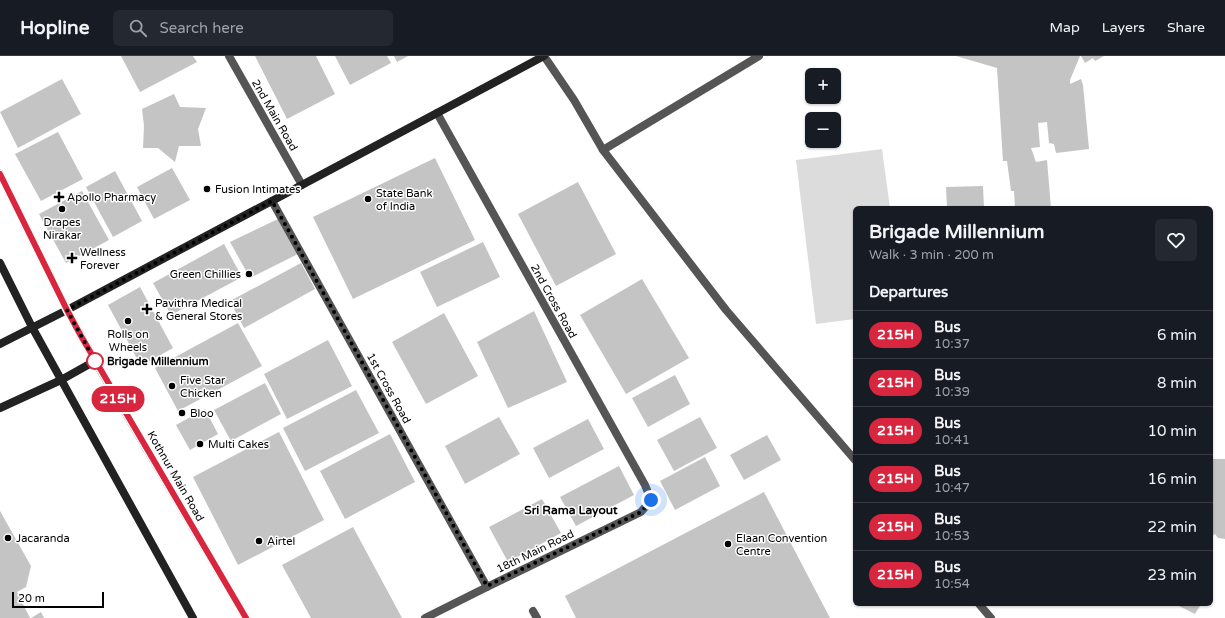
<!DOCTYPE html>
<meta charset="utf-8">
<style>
:root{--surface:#171b24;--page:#242831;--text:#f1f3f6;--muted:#9ea1a6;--line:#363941}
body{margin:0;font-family:"Varela Round",sans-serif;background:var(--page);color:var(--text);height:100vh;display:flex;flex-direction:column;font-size:15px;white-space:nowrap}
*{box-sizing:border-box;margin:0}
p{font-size:13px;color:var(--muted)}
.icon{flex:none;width:22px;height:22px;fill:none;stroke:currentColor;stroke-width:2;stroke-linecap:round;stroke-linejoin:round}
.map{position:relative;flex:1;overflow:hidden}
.details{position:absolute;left:853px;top:150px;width:360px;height:400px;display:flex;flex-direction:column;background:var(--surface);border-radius:6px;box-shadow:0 1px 3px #0004}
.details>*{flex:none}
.badge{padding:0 8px;border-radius:13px;font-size:14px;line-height:26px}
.fabs{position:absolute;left:805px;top:12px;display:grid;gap:8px}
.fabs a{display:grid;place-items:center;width:36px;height:36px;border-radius:6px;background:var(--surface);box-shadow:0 1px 3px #0004;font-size:20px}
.scale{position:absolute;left:12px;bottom:10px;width:92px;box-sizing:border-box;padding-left:4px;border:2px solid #000;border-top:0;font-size:11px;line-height:14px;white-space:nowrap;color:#000;-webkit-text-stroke:3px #fff;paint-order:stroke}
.you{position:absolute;width:20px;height:20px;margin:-10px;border:3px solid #fff;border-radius:50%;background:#1a73e8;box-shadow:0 0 0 6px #1a73e833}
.map>.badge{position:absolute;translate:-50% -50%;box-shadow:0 0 0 2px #fff}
h2{padding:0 16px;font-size:15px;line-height:36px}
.round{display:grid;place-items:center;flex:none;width:42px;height:42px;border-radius:6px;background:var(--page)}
.summary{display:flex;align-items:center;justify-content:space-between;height:68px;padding:0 16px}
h1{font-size:19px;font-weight:700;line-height:30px}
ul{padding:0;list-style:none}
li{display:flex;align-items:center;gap:12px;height:48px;padding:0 16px;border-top:1px solid var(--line)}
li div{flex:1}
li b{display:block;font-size:15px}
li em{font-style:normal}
li .badge{min-width:44px;font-weight:700;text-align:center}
header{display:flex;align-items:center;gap:24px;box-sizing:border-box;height:56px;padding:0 20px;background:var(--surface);border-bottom:1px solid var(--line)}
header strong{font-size:19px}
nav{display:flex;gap:22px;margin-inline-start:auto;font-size:14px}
.search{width:280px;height:36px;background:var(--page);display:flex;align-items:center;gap:10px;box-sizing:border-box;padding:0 14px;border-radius:6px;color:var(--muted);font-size:15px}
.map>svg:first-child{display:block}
</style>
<header>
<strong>Hopline</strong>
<div class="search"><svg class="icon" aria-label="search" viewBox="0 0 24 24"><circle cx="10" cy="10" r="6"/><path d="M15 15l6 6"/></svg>Search here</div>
<nav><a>Map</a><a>Layers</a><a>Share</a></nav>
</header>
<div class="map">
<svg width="1225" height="562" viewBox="0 0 1225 562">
<rect width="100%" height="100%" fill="#fff"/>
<polygon fill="#dcdcdc" points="882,93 890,152 855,152 855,263 816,268 796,104"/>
<g fill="#c4c4c4">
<polygon points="121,0 193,0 197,6 140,36"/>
<polygon points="255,0 316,0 335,38 287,63"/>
<polygon points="335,0 387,0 391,7 350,29"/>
<polygon points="394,0 408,0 397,6"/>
<polygon points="956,0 1080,0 1070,24 1070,28 1081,23 1083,29 1089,93 1056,97 1054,88 1049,87 1047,66 1038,67 1040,91 1031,92 1036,106 1047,104 1051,152 1015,152 1014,135 1011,135 1007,105 1003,105 997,12"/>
<polygon points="1081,0 1104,0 1095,5 1093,2 1085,7"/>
<polygon points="62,23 81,58 18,92 0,56"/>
<polygon points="174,38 180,51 206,52 198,73 201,90 179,90 175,106 158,92 143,92 144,70 142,53"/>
<polygon points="58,76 83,123 41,145 15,98"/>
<polygon points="435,102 475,184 353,243 313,161"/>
<polygon points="172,112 190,144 154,163 137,131"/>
<polygon points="115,115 142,165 113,181 86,131"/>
<polygon points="578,126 616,198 556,230 518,158"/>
<polygon points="983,130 984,152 947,152 946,131"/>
<polygon points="82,135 109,184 66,207 39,158"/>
<polygon points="280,162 298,198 250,222 230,186"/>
<polygon points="483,186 500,221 437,251 420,216"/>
<polygon points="224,188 242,221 171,259 153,227"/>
<polygon points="301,207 315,233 244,272 230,245"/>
<polygon points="642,223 689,302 626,338 580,259"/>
<polygon points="140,231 173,292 141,310 108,249"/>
<polygon points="534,255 567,326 508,352 477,286"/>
<polygon points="444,257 478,320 426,348 392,286"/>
<polygon points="238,267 262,310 178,355 155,312"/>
<polygon points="328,284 352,330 287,363 264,318"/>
<polygon points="675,319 690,348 648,371 632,342"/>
<polygon points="265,327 281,358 231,385 214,354"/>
<polygon points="356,334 379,377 305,415 283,372"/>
<polygon points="205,353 218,378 190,394 176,369"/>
<polygon points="499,361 520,398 465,428 445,390"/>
<polygon points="700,361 717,392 674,415 657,384"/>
<polygon points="588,363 604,393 549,422 533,392"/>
<polygon points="279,376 324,464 238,509 193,421"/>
<polygon points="390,378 415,426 345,463 320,415"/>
<polygon points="767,379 781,404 744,424 730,399"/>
<polygon points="705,401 720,430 675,454 660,425"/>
<polygon points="1211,403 1225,403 1225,483 1218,482 1215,478 1211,481"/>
<polygon points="619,410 634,439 576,470 560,441"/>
<polygon points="764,436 830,562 576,562 565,540"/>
<polygon points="542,443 561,477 508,506 489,471"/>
<polygon points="0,455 31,510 26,531 17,536 30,562 0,562"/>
<polygon points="353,471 402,562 311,562 282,509"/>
<polygon points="1175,548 1201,548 1195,558"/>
<polygon points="41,556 44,562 31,562"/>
</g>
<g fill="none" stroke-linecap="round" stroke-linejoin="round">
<polyline stroke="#555" stroke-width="8" points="533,555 537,562"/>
<g stroke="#555" stroke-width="8">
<polyline points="229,0 302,129"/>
<polyline points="544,0 574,44 603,94 726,254 855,404"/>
<polyline points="603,94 759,0"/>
<polyline points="272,145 487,531"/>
<polyline points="979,548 991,562"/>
<polyline points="425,562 487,531 641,456 651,444 645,429 437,57"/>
</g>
<g stroke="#222" stroke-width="8">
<polyline points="0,118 67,254 95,305 246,562"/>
<polyline points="0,207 32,271 193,562"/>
<polyline points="0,288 67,254 544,0"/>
<polyline points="0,352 61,324 95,305"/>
</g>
</g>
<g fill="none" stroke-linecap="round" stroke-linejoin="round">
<defs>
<polyline id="line" points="0,118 67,254 81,280 246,562"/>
</defs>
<use href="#line" stroke="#fff" stroke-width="9"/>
<use href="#line" stroke="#d7263d" stroke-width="6"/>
<polyline stroke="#000" stroke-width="4" stroke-dasharray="0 7.2" points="95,305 67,254 272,145 487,530 641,456 651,444"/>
</g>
<g fill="#000" stroke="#fff" stroke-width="1.5">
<circle cx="207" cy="133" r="4"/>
<path d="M57 135h4v4h4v4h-4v4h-4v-4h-4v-4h4z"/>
<circle cx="368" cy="143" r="4"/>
<circle cx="62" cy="153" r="4"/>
<path d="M70 196h4v4h4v4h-4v4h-4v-4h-4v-4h4z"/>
<circle cx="249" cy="218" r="4"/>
<path d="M145 247h4v4h4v4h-4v4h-4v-4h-4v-4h4z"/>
<circle cx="128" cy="265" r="4"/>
<circle cx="172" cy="330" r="4"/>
<circle cx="182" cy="357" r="4"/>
<circle cx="200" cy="388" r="4"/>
<circle cx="8" cy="482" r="4"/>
<circle cx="259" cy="485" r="4"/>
<circle cx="728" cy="488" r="4"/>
</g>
<circle fill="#fff" stroke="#d7263d" stroke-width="2" cx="95" cy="305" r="8"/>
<g text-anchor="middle" stroke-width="3" stroke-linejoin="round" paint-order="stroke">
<g font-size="11" fill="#000" stroke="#fff">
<text transform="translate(275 59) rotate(60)" y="4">2nd Main Road</text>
<text transform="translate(554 245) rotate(61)" y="4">2nd Cross Road</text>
<text transform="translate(389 332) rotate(61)" y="4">1st Cross Road</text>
<text transform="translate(176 420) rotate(60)" y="4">Kothnur Main Road</text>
<text transform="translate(535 495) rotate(-26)" y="4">18th Main Road</text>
</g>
<g font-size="11" fill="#000" stroke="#fff" text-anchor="start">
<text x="215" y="137">Fusion Intimates</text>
<text x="376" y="141">State Bank<tspan x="376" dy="13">of India</tspan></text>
<text x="67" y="145">Apollo Pharmacy</text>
<text x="62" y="170" text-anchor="middle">Drapes<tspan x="62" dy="13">Nirakar</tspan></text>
<text x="80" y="200">Wellness<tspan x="80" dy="13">Forever</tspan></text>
<text x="241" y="222" text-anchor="end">Green Chillies</text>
<text x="155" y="251">Pavithra Medical<tspan x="155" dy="13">&amp; General Stores</tspan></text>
<text x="128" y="282" text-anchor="middle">Rolls on<tspan x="128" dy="13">Wheels</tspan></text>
<text x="180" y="328">Five Star<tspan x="180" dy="13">Chicken</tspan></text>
<text x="190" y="361">Bloo</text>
<text x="208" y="392">Multi Cakes</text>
<text x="16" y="486">Jacaranda</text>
<text x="736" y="486">Elaan Convention<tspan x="736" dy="13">Centre</tspan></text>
<text x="267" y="489">Airtel</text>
</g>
<g font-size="11" font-weight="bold" fill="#000" stroke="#fff" text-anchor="start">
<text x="107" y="309">Brigade Millennium</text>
</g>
<g font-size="12" font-weight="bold" fill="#000" stroke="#fff">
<text x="571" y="458">Sri Rama Layout</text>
</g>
</g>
</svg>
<div class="fabs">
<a>+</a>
<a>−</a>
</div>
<div class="scale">20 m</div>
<div class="you" style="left:651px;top:444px"></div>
<b class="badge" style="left:118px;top:343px;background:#d7263d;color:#fff">215H</b>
<section class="details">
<div class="summary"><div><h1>Brigade Millennium</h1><p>Walk · 3 min · 200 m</p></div><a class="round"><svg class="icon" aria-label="heart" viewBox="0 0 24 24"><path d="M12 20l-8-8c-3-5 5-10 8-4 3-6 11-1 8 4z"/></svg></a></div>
<h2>Departures</h2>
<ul>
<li><span class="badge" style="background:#d7263d;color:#fff">215H</span><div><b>Bus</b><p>10:37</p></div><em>6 min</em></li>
<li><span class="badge" style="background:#d7263d;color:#fff">215H</span><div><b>Bus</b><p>10:39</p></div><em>8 min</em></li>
<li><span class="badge" style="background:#d7263d;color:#fff">215H</span><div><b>Bus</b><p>10:41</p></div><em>10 min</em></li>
<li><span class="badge" style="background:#d7263d;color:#fff">215H</span><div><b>Bus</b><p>10:47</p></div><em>16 min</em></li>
<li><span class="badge" style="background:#d7263d;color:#fff">215H</span><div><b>Bus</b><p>10:53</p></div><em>22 min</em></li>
<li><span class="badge" style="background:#d7263d;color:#fff">215H</span><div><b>Bus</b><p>10:54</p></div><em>23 min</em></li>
</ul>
</section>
</div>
